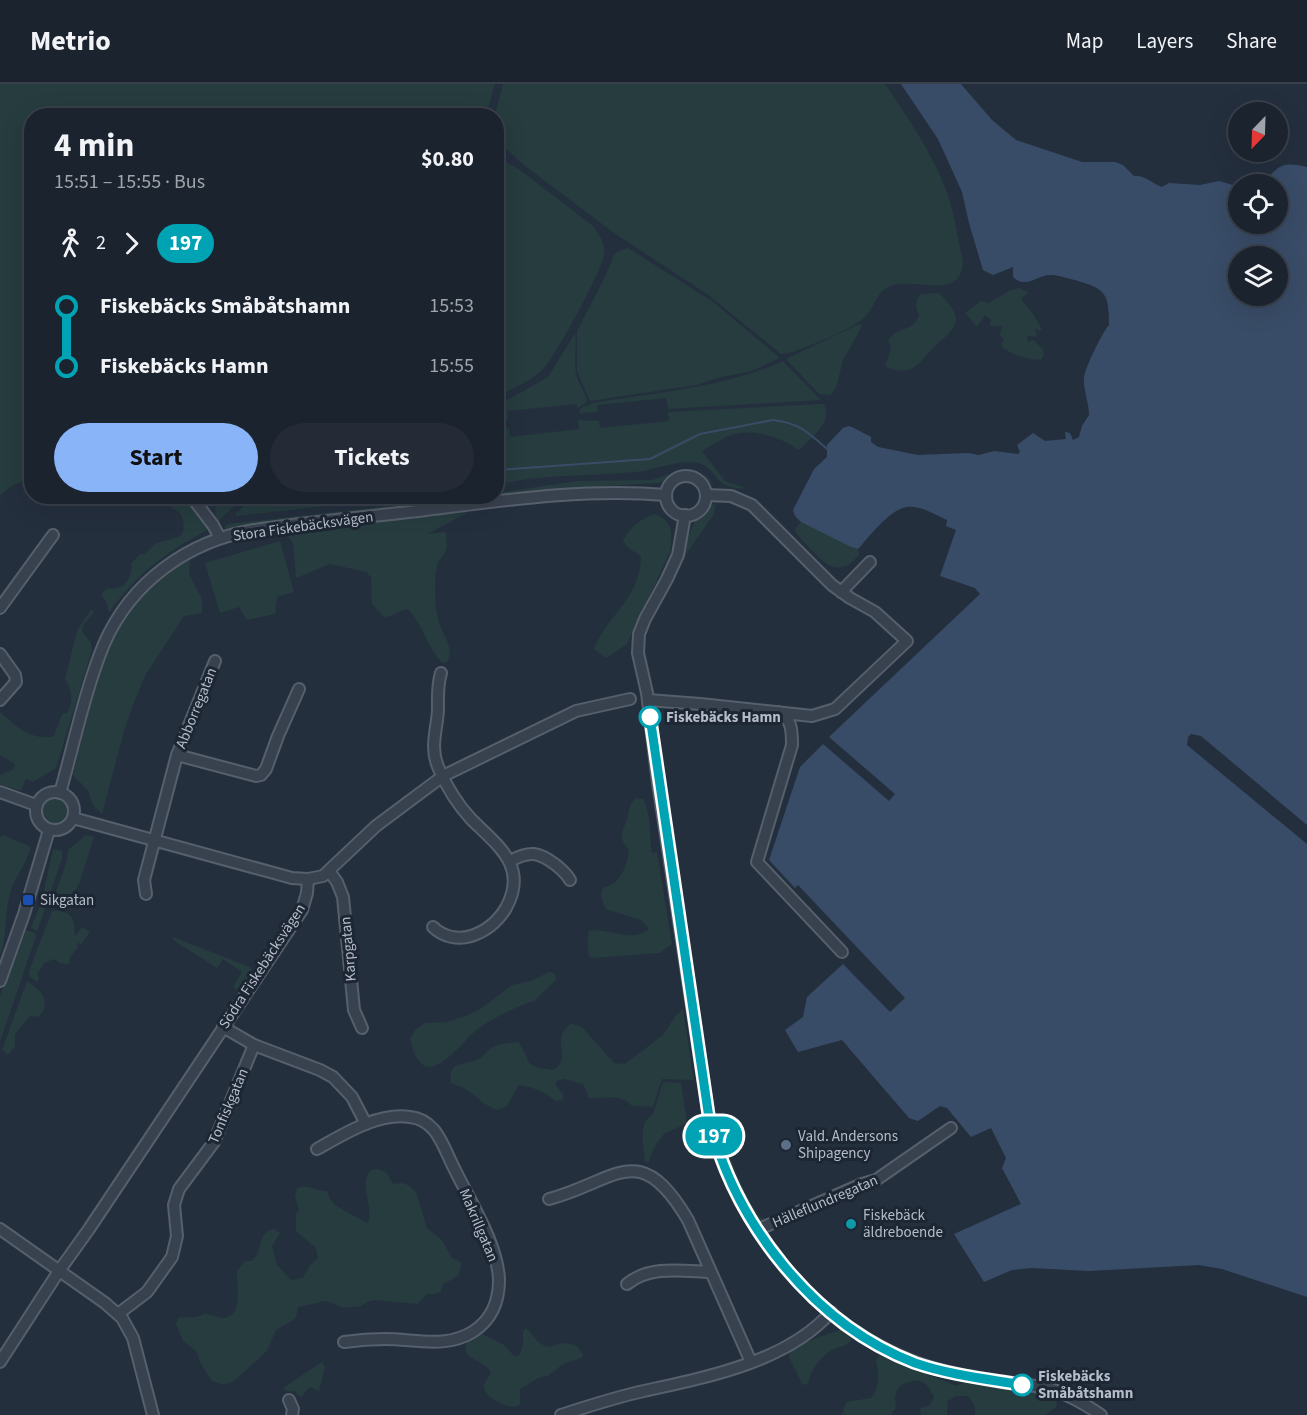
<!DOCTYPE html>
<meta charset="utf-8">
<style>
:root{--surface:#1b232e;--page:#242b36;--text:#f1f3f6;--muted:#a0a4aa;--line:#39404a;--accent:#8ab4f8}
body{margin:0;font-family:"Source Sans 3",sans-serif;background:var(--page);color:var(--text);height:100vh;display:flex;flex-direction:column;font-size:22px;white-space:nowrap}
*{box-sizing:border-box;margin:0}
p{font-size:20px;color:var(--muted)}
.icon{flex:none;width:33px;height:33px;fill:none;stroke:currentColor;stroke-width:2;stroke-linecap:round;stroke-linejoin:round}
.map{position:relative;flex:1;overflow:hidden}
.panel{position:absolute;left:24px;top:24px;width:480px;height:396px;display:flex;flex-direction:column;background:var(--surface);border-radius:24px;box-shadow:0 6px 24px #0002,0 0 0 2px var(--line)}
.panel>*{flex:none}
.badge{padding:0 12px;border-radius:20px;font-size:21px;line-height:39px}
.needle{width:39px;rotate:203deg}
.controls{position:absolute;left:1228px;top:18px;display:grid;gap:12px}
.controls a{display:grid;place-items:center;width:60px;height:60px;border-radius:50%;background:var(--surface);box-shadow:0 6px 24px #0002,0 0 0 2px var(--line);font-size:30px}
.map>.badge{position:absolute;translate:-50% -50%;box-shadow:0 0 0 3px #fff}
.legs{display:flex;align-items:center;gap:9px;height:66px;padding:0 30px;font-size:20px}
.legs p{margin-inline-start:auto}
.headline{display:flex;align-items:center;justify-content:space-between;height:102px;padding:0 30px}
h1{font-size:33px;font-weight:700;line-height:45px}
.cta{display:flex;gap:12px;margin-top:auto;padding:12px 30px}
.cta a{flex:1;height:69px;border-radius:36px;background:var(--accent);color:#111;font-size:24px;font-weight:700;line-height:69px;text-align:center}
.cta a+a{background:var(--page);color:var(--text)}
ul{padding:0 30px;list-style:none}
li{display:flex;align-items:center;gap:21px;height:60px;font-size:22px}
li i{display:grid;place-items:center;width:9px;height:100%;margin:0 8px;background:currentColor}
li i::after{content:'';width:15px;height:15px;margin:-8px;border:4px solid;border-radius:50%;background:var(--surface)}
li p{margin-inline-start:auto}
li:first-child i{background:linear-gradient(#0000 50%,currentColor 0)}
li:last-child i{background:linear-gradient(currentColor 50%,#0000 0)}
header{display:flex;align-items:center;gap:36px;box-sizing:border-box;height:84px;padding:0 30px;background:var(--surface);border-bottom:2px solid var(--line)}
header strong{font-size:28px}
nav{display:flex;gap:33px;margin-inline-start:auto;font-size:21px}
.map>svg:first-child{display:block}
</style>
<header>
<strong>Metrio</strong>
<nav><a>Map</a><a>Layers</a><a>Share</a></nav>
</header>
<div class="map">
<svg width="1307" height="1331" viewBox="0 0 1307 1331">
<rect width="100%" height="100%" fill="#242f3e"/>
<g fill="#263c3f">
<polygon points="0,0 495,0 486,31 32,32 31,393 10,403 0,412"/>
<path d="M 503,0 L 885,0 C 909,35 935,73 949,114 C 955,134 958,156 963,177 C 962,218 915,193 891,202 C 875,208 875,224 864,234 C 851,246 811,261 793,268 L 781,270 L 707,210 L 614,149 L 524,81 L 497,57 L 495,31 Z"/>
<path d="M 497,73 L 520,86 L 593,142 C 599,150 606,160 604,171 C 602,187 555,273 544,284 C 531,298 512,304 497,313 Z"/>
<polygon points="628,164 712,217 780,274 752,287 717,294 697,301 590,317 577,288 577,247 605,193 614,171 617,168"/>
<path d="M 1019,204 L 1028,208 L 1021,215 L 1033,230 L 1042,245 L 1040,247 L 1035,245 L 1037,253 L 1027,252 L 1028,258 L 1031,257 L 1032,255 L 1043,265 L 1044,271 L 1041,276 C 1027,275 1010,271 1001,262 L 1004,255 L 999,251 L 1003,242 L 990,242 L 991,236 L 985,231 L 977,243 L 965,229 L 981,217 L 989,219 L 1011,206 Z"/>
<path d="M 939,209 C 946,216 957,227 956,237 C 954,247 945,253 938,259 C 920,276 914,296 885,282 L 891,265 L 888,257 C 898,241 913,249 919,231 C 915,222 915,217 921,210 Z"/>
<polygon points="859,240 862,241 861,244 843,276 836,304 830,311 819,310 786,275"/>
<path d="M 575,249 C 577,262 574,276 576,289 C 578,300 586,308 587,318 L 578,324 L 576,320 L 507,327 L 508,335 L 497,337 L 497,322 L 548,293 Z"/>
<path d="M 783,277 L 821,316 L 668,325 L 666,314 L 597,321 L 598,328 L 579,329 L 581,324 L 593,319 C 657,308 723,304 783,277 Z"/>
<path d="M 820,320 L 824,320 C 833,339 811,354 799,366 C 781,353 754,344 732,351 C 722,354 712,362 702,367 L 725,397 L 743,403 L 743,405 C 737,404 726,403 721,398 C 713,391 710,381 697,379 C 676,375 654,387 634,388 C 586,393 545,389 497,401 L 498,345 L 509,344 L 510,353 L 579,345 L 578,336 L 599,337 L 600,344 L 669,337 L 668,328 Z"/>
<polygon points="685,387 707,392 715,402 698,390 684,388 679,389 659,399 567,404 497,411 497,409 578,397 652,396 675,388"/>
<path d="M 162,413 L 182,413 L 211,441 L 209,445 C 166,468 137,489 109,529 L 106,517 L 101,511 L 106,505 C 110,504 113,505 117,504 C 127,503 133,489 131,480 L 140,470 L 145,470 C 150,466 154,459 160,458 C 178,453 189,455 181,430 L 160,415 Z"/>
<polygon points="216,413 216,412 245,413 218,437 215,429"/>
<polygon points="254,413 254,412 409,413 236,432 236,429"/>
<polygon points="471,413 407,423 252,440 225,446 224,444 228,440 235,439"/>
<path d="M 715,420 L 714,430 L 682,476 C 689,455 691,428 715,420 Z"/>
<path d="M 472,426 L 428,450 L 446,448 C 446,453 448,462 446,467 C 444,472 438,476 437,482 C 434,494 435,517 437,529 C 438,547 455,559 448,577 L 442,579 C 427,563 423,541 408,525 C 398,527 393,533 384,533 L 372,520 L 371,493 L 366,488 L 330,480 L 296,494 L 293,459 L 284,447 Z"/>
<path d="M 654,430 C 674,437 672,449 670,468 L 627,560 L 606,574 L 594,565 C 608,530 640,515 641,473 C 635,467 627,465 623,457 C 630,443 639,436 654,430 Z"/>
<path d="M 801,438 L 851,463 L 858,465 L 859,470 C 836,503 814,468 796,449 L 795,445 Z"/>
<polygon points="280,457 294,508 277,513 275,530 247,536 239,523 220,529 205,479"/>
<path d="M 190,476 L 189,490 L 202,515 L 202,529 L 184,532 L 146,590 L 134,618 L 124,647 L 102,730 L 93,721 L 88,706 L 73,691 C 91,622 105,533 165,488 C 172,483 182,480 190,476 Z"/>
<path d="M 91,526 L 94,528 L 83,541 L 82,547 L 91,559 L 92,566 L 56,684 L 33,698 L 26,695 L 21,707 L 0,700 L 0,691 L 14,685 L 15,680 L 0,671 L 0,628 C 15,641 32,658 54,652 L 62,630 L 67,629 C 74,617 72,606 65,595 L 77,547 Z"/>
<circle cx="54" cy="727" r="13"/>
<path d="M 636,714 L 643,715 C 652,731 649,751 652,769 L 657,768 L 672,860 L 660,869 L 592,874 L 589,872 C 588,864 587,855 589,847 C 609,843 631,860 649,845 L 641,836 L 606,825 L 603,819 L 601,810 L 603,804 C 606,802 610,802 613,800 C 623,793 628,777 629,766 C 617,750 622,751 627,735 C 630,726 628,721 636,714 Z"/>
<path d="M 3,751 L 31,763 C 27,779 16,791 11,806 C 4,827 8,851 0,872 L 0,754 Z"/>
<polygon points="86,751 94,753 79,800 65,821 54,813 67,776 68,766"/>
<polygon points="53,765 62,767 62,775 37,848 31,843 41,820"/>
<path d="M 52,827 C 74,826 74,835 75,852 L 82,843 L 90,848 L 81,861 L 77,858 L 78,863 L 70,873 L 69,880 L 60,879 L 54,875 L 44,879 L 37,890 L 39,894 L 37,898 L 30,893 L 29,887 Z"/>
<polygon points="26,846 35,849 36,852 0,958 0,912"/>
<polygon points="173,853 250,883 252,887 239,907 233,903 242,888 223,875 217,884 173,856"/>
<path d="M 549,888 L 555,889 L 556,896 L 534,917 C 522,920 490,936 480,943 C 458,960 424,1016 410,955 L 416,945 L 425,939 L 447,938 L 465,932 L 479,926 L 512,901 L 531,897 Z"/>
<path d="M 27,897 C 39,906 47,910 44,926 L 38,933 L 30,932 L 15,950 L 15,962 L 8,971 L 2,966 Z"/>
<path d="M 683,925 L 694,996 L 662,995 L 653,1023 L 632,1022 C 621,1009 604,1015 589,1014 L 583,1000 L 564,995 L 557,997 L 555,1000 L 564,1012 L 562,1016 L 555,1017 C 546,1008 532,1003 519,1001 L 507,1022 L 498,1026 C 484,1022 477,1012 465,1005 C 461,1002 455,1001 451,999 C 447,975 466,982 479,975 C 483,973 486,968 490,965 C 498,959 508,959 518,958 C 534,978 519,982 553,986 C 567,978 560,969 561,956 C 561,949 566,944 571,939 L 582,943 L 614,979 L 625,980 L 664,950 L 676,931 Z"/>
<path d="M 663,998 L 681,999 L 687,1039 L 664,1050 L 656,1060 L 648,1079 L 645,1077 C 644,1062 637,1039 653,1030 Z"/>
<path d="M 724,1040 L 730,1042 L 735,1051 L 734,1055 L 725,1058 C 734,1084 744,1112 761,1134 L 767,1134 L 769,1136 L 761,1139 L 756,1137 L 726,1076 L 718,1045 Z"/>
<path d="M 378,1085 L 387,1089 L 393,1100 L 402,1099 L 408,1101 L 416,1108 L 427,1144 L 442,1156 L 452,1174 L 461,1178 C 462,1193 454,1194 443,1200 L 441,1207 L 435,1210 L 428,1210 L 417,1220 L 376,1216 L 367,1218 L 361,1222 L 344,1224 L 326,1217 L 298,1223 L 296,1234 L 276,1246 L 267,1267 L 234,1297 L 224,1301 L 212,1297 L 201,1280 L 196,1267 L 183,1257 L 176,1240 L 178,1234 C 190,1231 193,1237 205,1229 C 211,1231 218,1234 224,1234 C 244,1231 236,1200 237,1187 L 245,1177 L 252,1177 C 264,1166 256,1149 274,1145 L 280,1149 L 272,1162 L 277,1181 L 291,1196 L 303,1194 L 310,1181 L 318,1174 L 316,1164 L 296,1147 L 296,1131 L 299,1125 L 295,1113 L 297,1105 C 308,1098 316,1108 327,1107 C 329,1112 331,1117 334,1120 C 337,1123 365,1138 368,1139 C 374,1121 358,1102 371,1086 Z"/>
<path d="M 526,1244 C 535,1252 537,1261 550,1263 C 561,1257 578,1257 583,1271 L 581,1274 L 563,1280 L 548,1292 L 540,1293 L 520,1305 L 520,1320 L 515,1323 C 506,1323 482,1313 484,1301 C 485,1297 490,1292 491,1288 C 485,1278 471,1277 465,1267 L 466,1259 L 480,1249 L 504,1261 L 514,1272 L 519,1271 L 523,1261 L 523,1247 Z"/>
<path d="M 842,1245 L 852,1250 L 851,1257 C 845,1263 841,1262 834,1265 C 824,1269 809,1287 809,1298 L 806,1301 L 802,1300 L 789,1273 L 790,1267 L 806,1258 Z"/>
<path d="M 881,1269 L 896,1273 L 911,1284 L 957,1302 C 977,1290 1032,1307 1054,1315 L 1057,1318 L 1056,1323 L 1045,1331 L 975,1331 L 975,1322 L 968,1312 L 956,1312 L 948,1317 L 947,1331 L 921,1331 L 920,1324 L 930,1321 L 934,1313 C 931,1308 929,1303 926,1300 C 918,1294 904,1297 898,1305 C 894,1311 895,1318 896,1324 L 891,1331 L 842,1331 L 846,1318 L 871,1314 C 880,1301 879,1292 876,1277 Z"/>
<polygon points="322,1278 325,1283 319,1307 310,1303 301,1313 294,1307 285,1307 284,1304 287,1301"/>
</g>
<path fill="#394c67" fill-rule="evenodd" d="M 901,0 L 961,0 L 992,36 L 1016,56 L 1082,78 L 1115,78 L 1123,81 L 1134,92 C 1146,91 1151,99 1162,103 L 1169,99 L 1200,101 L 1219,97 L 1233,101 L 1239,98 L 1250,100 L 1239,100 L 1239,140 L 1278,140 L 1278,100 L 1258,100 C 1282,85 1275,76 1307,83 L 1307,741 L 1201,652 L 1191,650 L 1188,653 L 1187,661 L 1307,760 L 1307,1213 L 1222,1185 L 1199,1181 L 1089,1187 L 1032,1184 L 1012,1186 L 984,1198 L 954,1150 L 1021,1120 L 1002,1084 L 1006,1074 L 991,1044 L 971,1053 L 947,1024 L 940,1022 L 918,1037 L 909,1034 L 842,956 L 798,968 L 785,946 L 803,933 L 807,913 L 843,880 L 890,928 L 905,914 L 798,801 L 795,804 L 769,776 L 800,683 L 823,660 L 889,717 L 895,710 L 829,653 L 980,510 L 975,504 L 940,492 L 956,446 L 946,442 L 947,436 C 936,431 920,421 907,423 C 890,425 870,452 858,465 L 851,463 L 801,438 L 795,432 L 793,426 L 814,385 L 827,373 L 827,361 L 843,344 L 849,342 L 854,344 L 871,353 L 871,358 L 878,363 L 918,371 L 968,369 L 979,371 L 994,367 L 1018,370 L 1020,368 L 1017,361 L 1033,349 L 1045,357 L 1066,355 L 1065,348 L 1070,349 L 1073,356 L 1079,353 L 1082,342 L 1089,331 C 1089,319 1083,305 1084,293 C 1086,282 1102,249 1109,241 C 1109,209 1106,205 1075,196 C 1068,195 1059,191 1052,191 C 1037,190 1027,206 1013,193 L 1013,183 L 993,191 L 983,186 L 969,139 L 962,108 L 938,55 ZM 1239,172 L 1278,172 L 1278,212 L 1239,212 Z"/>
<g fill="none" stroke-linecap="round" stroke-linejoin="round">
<g stroke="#394c67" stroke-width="2">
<path d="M 496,386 L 650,375 L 700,350 L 773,336 C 799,339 808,348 827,365"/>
<polyline points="276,418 296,412"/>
</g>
<defs>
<g id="minor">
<circle cx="686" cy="412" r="20"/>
<polyline points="191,412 213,441 220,454"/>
<path d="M 685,431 L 678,471 L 667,495 L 645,535 L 639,550 L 638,569 L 647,609 L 658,699 L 709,1034 C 737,1151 832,1265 954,1289 C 976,1294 999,1297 1022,1300 C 1033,1302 1046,1303 1057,1307 C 1072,1313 1088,1322 1101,1331"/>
<polyline points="841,508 870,478"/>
<polyline points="0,524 53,451"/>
<polyline points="0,570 15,591 16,598 0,616"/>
<polyline points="648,616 700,620 812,632 835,625 907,557 875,528 850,514 832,501 752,421 731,412 706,411"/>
<path d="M 778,628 C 792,635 792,646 792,661 L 757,778 L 842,868"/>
<polyline points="177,671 256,692 261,691 266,685 278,652 299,605"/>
<circle cx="55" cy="727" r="19"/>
<polyline points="0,708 36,721"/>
<path d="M 60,709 C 74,660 85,606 104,560 C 131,498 188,457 254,446 C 311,438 368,433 426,426 C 506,416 586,404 666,411"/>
<polyline points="73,734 292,794 308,795 323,792 376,742 443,692 576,627 630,615"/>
<path d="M 510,777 C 530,766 539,768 556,781 C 562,786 566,789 570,796"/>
<polyline points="329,787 337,798 343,813 354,926 362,944"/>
<polyline points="146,810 144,796 177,671 215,577"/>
<path d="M 433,843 C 443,853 458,856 471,852 C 487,847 498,837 506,824 C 529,782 497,761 471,735 C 458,721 446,701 439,685 C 429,664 437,646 438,626 C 438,613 437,602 441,589"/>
<polyline points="0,897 24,830 49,746"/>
<polyline points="223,943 254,961 320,986 333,993 352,1013 366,1040"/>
<path d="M 317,1065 C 344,1050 378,1028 410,1033 C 420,1034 428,1039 434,1046 C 443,1057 448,1073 455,1086 C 470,1117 498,1161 499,1196 C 499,1216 492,1235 474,1247 C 447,1265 415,1255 385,1255 C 372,1255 358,1256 344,1258"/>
<path d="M 549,1115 C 617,1097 639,1053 688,1136 L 751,1278"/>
<polyline points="0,1145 105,1219 122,1234 133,1254 153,1331"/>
<polyline points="757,1146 862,1100 876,1096 951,1044"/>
<path d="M 627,1200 C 650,1181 683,1187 710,1188"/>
<polyline points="118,1230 147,1208 172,1173 177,1152 174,1121 179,1105 214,1058 254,961"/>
<polyline points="0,1278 59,1187 89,1145 302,826 307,809 308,795"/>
<polyline points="289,1316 293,1325 292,1331"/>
<path d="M 561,1331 C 589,1322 616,1313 644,1307 C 707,1293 787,1278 831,1228"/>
</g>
</defs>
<use href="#minor" stroke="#565f6c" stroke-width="14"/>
<use href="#minor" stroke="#38414e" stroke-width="10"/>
</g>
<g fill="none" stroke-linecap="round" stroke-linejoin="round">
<defs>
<path id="line-1" d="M 650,633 L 709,1034 C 734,1138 813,1240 915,1279 C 950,1291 987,1295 1022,1301"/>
</defs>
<use href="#line-1" stroke="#fff" stroke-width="14"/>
<use href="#line-1" stroke="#00a3b4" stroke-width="9"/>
</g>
<g fill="#fff" stroke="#00a3b4" stroke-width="3">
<circle cx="650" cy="633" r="10"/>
<circle cx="1022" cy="1301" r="10"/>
</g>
<rect fill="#1a4fb4" stroke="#1d2633" stroke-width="2" x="22" y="810" width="12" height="12" rx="3"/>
<circle fill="#5c6f8a" stroke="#1d2633" stroke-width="2" cx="786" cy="1061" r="6"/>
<circle fill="#0f9aa8" stroke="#1d2633" stroke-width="2" cx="851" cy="1140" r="6"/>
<g text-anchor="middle" stroke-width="6" stroke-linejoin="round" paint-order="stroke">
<g font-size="15" fill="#b4bcc9" stroke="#1d2633">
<text transform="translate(303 442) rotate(-8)" y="5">Stora Fiskebäcksvägen</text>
<text transform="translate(196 624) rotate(-68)" y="5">Abborregatan</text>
<text transform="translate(348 865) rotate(-95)" y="5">Karpgatan</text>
<text transform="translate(262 882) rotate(-57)" y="5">Södra Fiskebäcksvägen</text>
<text transform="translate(228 1022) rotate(-67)" y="5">Tonfiskgatan</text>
<text transform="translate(825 1117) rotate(-23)" y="5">Hälleflundregatan</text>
<text transform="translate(479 1141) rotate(67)" y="5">Makrillgatan</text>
</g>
<g font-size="15" font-weight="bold" fill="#b4bcc9" stroke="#1d2633" text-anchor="start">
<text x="666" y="638">Fiskebäcks Hamn</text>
<text x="1038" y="1297">Fiskebäcks<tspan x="1038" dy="17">Småbåtshamn</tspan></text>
</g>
<g font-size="15" fill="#b4bcc9" stroke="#1d2633" text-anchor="start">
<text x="40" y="821">Sikgatan</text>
<text x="798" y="1057">Vald. Andersons<tspan x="798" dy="17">Shipagency</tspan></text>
<text x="863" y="1136">Fiskebäck<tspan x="863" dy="17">äldreboende</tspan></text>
</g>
</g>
</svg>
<div class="controls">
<a><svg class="needle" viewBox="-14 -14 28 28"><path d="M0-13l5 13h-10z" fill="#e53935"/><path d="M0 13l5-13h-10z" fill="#a0a4aa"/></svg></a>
<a><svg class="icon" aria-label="locate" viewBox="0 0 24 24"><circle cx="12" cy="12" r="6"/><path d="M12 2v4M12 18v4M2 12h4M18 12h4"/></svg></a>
<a><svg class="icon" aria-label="layers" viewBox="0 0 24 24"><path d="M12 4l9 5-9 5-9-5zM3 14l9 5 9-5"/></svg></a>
</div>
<b class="badge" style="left:714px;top:1052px;background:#00a3b4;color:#fff">197</b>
<section class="panel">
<div class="headline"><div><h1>4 min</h1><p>15:51 – 15:55 · Bus</p></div><b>$0.80</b></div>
<div class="legs"><svg class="icon" aria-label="walk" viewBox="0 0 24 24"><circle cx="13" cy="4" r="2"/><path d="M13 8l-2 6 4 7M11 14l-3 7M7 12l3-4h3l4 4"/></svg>2<svg class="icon" aria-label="forward" viewBox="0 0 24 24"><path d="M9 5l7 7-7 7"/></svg><b class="badge" style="background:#00a3b4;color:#fff">197</b></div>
<ul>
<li><i style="color:#00a3b4"></i><b>Fiskebäcks Småbåtshamn</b><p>15:53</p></li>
<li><i style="color:#00a3b4"></i><b>Fiskebäcks Hamn</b><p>15:55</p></li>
</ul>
<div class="cta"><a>Start</a><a>Tickets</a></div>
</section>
</div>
